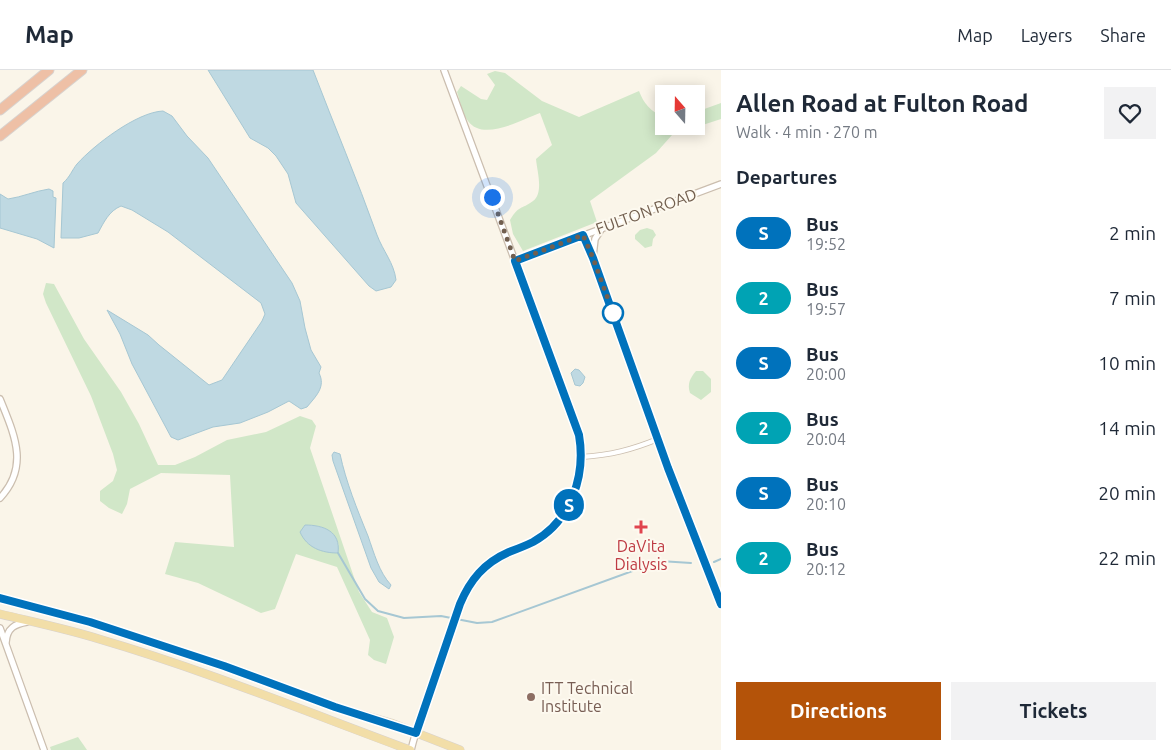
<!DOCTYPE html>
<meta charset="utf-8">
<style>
:root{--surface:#fff;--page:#f2f2f3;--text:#1f2937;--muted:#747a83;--line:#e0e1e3;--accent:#b45309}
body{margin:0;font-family:Ubuntu,sans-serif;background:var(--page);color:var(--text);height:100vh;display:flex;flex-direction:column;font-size:19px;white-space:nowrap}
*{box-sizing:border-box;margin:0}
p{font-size:16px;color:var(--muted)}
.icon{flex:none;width:28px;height:28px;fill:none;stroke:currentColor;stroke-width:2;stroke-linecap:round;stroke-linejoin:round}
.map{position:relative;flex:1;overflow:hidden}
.side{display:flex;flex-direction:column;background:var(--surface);width:450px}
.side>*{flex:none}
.badge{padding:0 10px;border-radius:16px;font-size:18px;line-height:32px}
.needle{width:32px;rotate:340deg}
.buttons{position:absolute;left:655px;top:15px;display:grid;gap:10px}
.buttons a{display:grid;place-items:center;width:50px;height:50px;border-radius:0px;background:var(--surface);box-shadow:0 2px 12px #0003;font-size:25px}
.you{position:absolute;width:25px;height:25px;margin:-12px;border:4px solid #fff;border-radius:50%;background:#1a73e8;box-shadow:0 0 0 8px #1a73e833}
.map>.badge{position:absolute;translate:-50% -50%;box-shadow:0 0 0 2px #fff}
h2{padding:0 15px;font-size:19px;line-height:45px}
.round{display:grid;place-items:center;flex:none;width:52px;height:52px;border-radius:0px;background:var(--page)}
.headline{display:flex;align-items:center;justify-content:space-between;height:85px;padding:0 15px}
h1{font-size:24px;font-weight:700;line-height:38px}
.primary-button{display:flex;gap:10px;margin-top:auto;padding:10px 15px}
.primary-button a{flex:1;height:58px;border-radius:0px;background:var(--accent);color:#fff;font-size:20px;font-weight:700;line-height:58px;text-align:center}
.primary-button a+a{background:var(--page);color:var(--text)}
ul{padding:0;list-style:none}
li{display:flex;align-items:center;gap:15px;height:65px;padding:0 15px}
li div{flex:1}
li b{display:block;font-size:19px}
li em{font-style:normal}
li .badge{min-width:55px;font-weight:700;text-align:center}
header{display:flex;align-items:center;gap:30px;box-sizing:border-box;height:70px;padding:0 25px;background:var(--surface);border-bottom:1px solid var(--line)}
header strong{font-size:24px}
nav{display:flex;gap:28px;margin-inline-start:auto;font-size:18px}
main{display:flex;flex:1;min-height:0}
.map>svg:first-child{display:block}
</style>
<header>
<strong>Map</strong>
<nav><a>Map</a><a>Layers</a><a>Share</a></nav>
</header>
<main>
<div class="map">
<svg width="721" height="680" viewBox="0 0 721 680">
<rect width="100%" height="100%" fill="#faf5e9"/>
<g fill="#d1e7c8" fill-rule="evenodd">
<path d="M 495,1 L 505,3 L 542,31 L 579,47 L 639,21 C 643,32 651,43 664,46 L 664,56 L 696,56 L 696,42 L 721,33 L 721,49 L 672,65 L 656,83 L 590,131 L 597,152 L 523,181 L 513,164 L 510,150 C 519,135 521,140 533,131 C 544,123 537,101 536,89 L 552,75 L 540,43 C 521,50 483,72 468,51 C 462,44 460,30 457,22 L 461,16 L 481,29 L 487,30 L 495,15 L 487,4 Z"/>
<polygon points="647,158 653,160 656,165 653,169 652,176 645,178 635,169 635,165 640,160"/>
<path d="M 46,213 L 54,214 L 84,269 L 121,322 L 139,354 L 158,395 L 175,395 L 195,387 L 227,370 L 266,362 L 300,346 L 312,350 L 316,356 L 310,378 L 359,522 L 372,542 L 387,548 L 394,567 L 386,594 L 374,590 L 368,585 L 370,570 L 337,497 L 296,484 L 275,539 L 261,543 L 198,513 L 165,504 L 175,472 L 234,477 L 230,405 L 161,403 L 130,419 L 127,434 L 122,444 L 109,438 L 100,431 L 100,421 L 113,411 L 117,400 L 113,384 L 91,326 L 46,233 L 43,224 ZM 305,455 C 323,455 330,459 339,475 Z"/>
<path d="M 696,301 L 703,301 L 711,309 L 711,322 L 701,330 L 690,323 C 687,314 690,308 696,301 Z"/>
<polygon points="78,667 87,680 51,680 50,677"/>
</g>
<g fill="#bfd9e2" stroke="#a6c7d3">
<path d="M 208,0 L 313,0 C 334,55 357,109 377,165 C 383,181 394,193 396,210 L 391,217 L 376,221 L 369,216 L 296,133 L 288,104 L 276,86 L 268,78 L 250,68 Z"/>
<path d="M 163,41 L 172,46 L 187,66 L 208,88 L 292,213 L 300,231 L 305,258 L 311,280 L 321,297 L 319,303 C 326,317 316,326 307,337 L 301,339 L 289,331 L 268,342 L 240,353 L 213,357 L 178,370 L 171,367 L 132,294 L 120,264 L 107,240 L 148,265 L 159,275 L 209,315 L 222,310 L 262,251 L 265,244 L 261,233 L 168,162 L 132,140 L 121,136 C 109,141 104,152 98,163 L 79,168 L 61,168 L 63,113 C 70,107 72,100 77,94 C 94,75 137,42 163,41 Z"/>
<path d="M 49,119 L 53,121 L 53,127 L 56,128 L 54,178 L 37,169 L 0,158 L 0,124 L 8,129 C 22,127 35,121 49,119 Z"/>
<polygon points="575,299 579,300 585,307 583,313 580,316 575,315 571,303"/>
<path d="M 334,382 L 340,384 C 346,412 357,439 368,466 C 374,483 379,502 391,515 L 389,519 L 379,512 L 371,498 L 333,391 L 332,385 Z"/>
<path d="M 305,455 C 323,455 341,461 338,483 C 322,483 307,478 300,462 Z"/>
</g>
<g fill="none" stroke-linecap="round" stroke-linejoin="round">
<g stroke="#a6c7d3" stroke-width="2">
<polyline points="338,483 365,529 378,541 404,548 441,546 477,553 492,552 660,491 691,493"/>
<polyline points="714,492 721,489"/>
</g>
<defs>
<path id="minor" d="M 581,387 C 611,385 631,380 658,369"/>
<g id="tertiary">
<polyline points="583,165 593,188 668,398 721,534"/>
<polyline points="593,186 595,169 602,158"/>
<polyline points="515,191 721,114"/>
<path d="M 0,329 C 14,364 30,396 0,428"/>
<polyline points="0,558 44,680"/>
<path d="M 6,572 C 7,558 15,554 27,552"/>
<path d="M 411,680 C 420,644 434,609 446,575 C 453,553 459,530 472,511 C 487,488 512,484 535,471 C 579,445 588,396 574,350 L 444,0"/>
</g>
<g id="primary">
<polyline points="0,528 90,552 224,596 335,637 391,653 460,680"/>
<path d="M 0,544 C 33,552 67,559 99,569 C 205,600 307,642 410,680"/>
</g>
<g id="motorway">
<polyline points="0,40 49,0"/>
<polyline points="0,66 82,0"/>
</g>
</defs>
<use href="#minor" stroke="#cbbeaf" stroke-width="6"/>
<use href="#tertiary" stroke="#cbbeaf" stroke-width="8"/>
<use href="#primary" stroke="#d8d2ce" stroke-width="9"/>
<use href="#motorway" stroke="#d8d2ce" stroke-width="11"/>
<use href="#minor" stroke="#fff" stroke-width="4.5"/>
<use href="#tertiary" stroke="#fff" stroke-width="5.5"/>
<use href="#primary" stroke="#f2dea8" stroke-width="8"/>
<use href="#motorway" stroke="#eec0a6" stroke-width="9"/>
</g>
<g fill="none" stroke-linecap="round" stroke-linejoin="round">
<defs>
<path id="line" d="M 0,528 L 90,552 L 224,596 L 335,637 L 416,663 L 460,534 C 470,510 484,493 509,482 C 517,479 525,476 533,472 C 571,451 586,406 579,365 L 515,191 L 583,165 L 593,188 L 668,398 L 721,534"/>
</defs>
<use href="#line" stroke="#fff" stroke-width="11"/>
<use href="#line" stroke="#0072bc" stroke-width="8"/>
<polyline stroke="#725f4f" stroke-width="5" stroke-dasharray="0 9" points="492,127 515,191 583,165 593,188 615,248 613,243"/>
</g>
<circle fill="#fff" stroke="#0072bc" stroke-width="2.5" cx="613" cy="243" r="10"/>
<path fill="#e0444e" stroke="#fdf9ef" stroke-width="2" d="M638.5 449.5h5v5h5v5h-5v5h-5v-5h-5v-5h5z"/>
<circle fill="#8d6e63" stroke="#fdf9ef" stroke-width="2" cx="531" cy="627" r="5"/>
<g text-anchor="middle" stroke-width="4" stroke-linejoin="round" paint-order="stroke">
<g font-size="16" fill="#725f4f" stroke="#fdf9ef">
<text transform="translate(646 141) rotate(-20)" y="6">FULTON ROAD</text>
</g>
<g font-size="16" fill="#be3a42" stroke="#fdf9ef">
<text x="641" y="482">DaVita<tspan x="641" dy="18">Dialysis</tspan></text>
</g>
<g font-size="16" fill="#785e54" stroke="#fdf9ef" text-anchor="start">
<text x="541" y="624">ITT Technical<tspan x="541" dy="18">Institute</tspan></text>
</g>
</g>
</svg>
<div class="buttons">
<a><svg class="needle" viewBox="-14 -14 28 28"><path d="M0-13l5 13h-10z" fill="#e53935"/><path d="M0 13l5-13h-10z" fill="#747a83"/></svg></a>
</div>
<div class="you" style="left:492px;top:127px"></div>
<b class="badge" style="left:569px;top:435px;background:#0072bc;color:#fff">S</b>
</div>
<section class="side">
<div class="headline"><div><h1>Allen Road at Fulton Road</h1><p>Walk · 4 min · 270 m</p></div><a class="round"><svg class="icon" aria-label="heart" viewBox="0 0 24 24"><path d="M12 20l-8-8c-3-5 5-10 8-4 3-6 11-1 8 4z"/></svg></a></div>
<h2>Departures</h2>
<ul>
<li><span class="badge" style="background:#0072bc;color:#fff">S</span><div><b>Bus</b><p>19:52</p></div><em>2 min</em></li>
<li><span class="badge" style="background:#00a3b4;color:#fff">2</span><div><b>Bus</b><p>19:57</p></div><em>7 min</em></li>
<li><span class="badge" style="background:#0072bc;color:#fff">S</span><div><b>Bus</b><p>20:00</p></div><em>10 min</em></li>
<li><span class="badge" style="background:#00a3b4;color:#fff">2</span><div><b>Bus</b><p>20:04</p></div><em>14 min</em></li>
<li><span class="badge" style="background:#0072bc;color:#fff">S</span><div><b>Bus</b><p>20:10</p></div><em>20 min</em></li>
<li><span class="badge" style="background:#00a3b4;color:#fff">2</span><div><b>Bus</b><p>20:12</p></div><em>22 min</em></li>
</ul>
<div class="primary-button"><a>Directions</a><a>Tickets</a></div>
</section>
</main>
